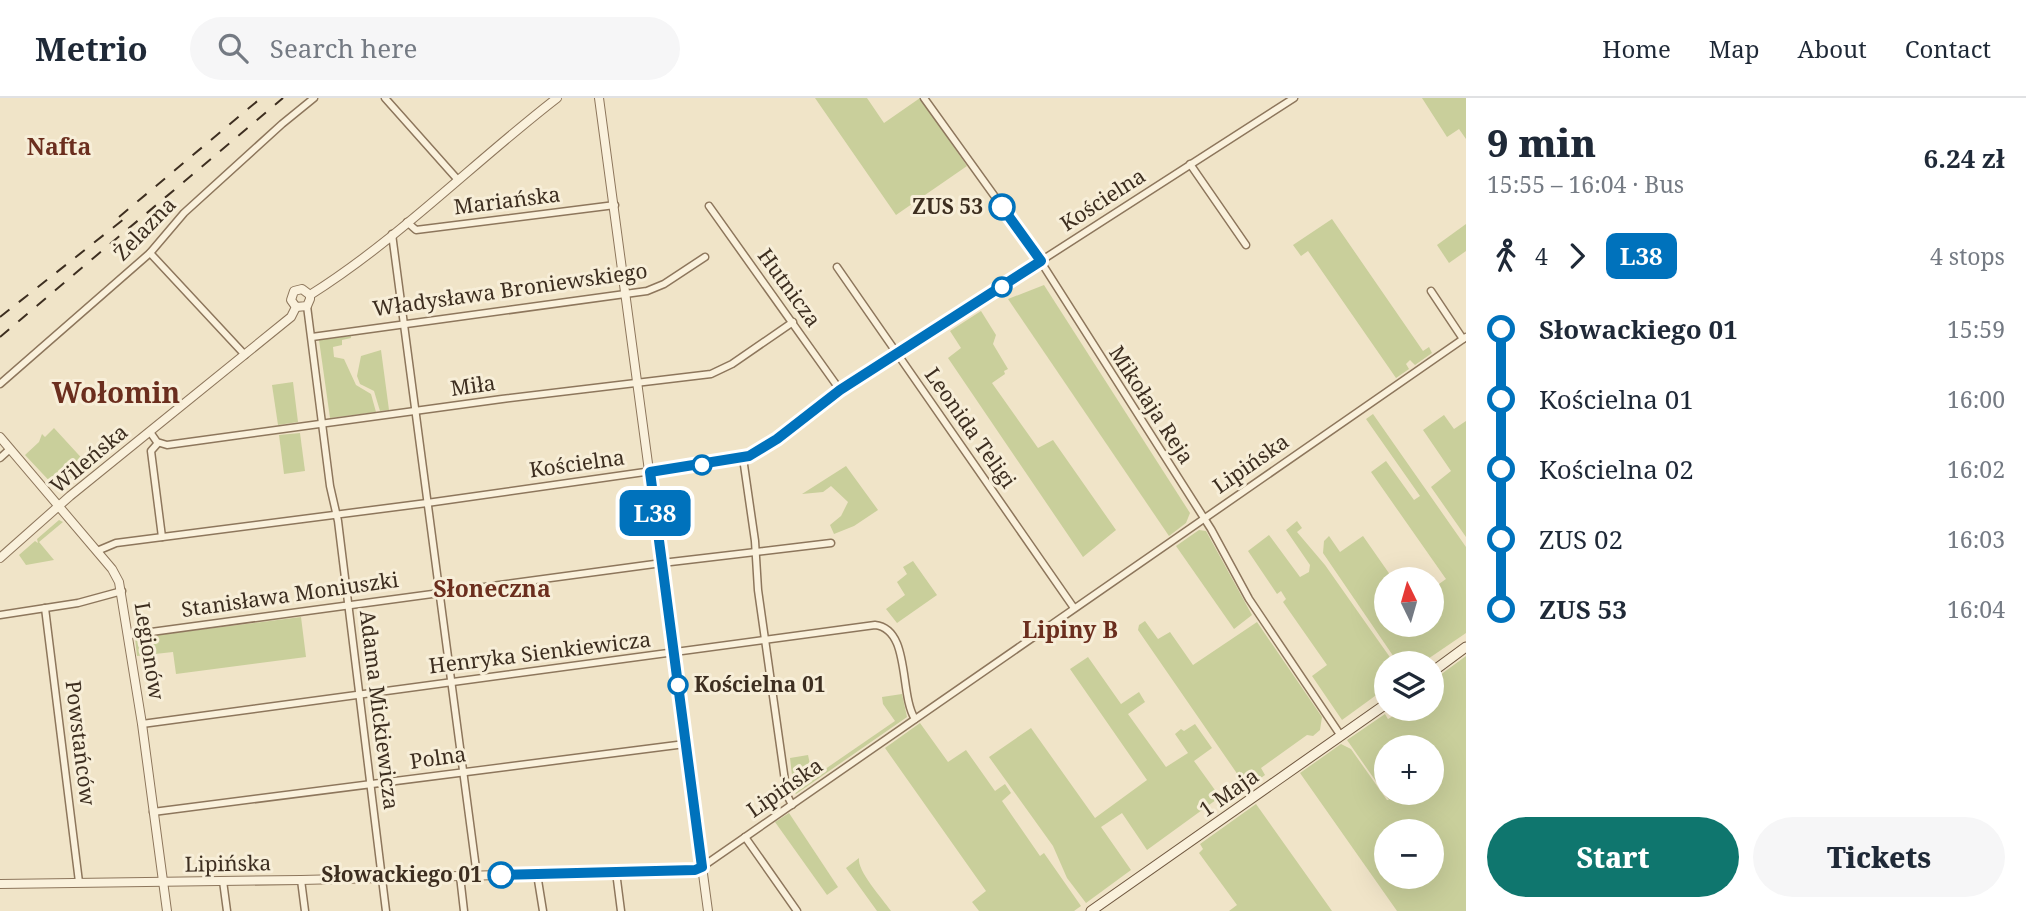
<!DOCTYPE html>
<meta charset="utf-8">
<style>
:root{--surface:#fff;--page:#f6f6f7;--text:#1f2937;--muted:#747a83;--line:#e0e1e3;--accent:#0f766e}
body{margin:0;font-family:"Noto Serif",serif;background:var(--page);color:var(--text);height:100vh;display:flex;flex-direction:column;font-size:26px;white-space:nowrap}
*{box-sizing:border-box;margin:0}
p{font-size:23px;color:var(--muted)}
.icon{flex:none;width:38px;height:38px;fill:none;stroke:currentColor;stroke-width:2;stroke-linecap:round;stroke-linejoin:round}
.map{position:relative;flex:1;overflow:hidden}
.side{display:flex;flex-direction:column;background:var(--surface);width:560px}
.side>*{flex:none}
.badge{padding:0 14px;border-radius:10px;font-size:24px;line-height:46px}
.needle{width:46px;rotate:355deg}
.tools{position:absolute;left:1374px;top:469px;display:grid;gap:14px}
.tools a{display:grid;place-items:center;width:70px;height:70px;border-radius:50%;background:var(--surface);box-shadow:0 7px 28px #0002;font-size:35px}
.map>.badge{position:absolute;translate:-50% -50%;box-shadow:0 0 0 4px #fff}
.legs{display:flex;align-items:center;gap:10px;height:77px;padding:0 21px;font-size:23px}
.legs p{margin-inline-start:auto}
.summary{display:flex;align-items:center;justify-content:space-between;height:119px;padding:0 21px}
h1{font-size:38px;font-weight:800;line-height:52px}
.primary-button{display:flex;gap:14px;margin-top:auto;padding:14px 21px}
.primary-button a{flex:1;height:80px;border-radius:42px;background:var(--accent);color:#fff;font-size:28px;font-weight:800;line-height:80px;text-align:center}
.primary-button a+a{background:var(--page);color:var(--text)}
ul{padding:0 21px;list-style:none}
li{display:flex;align-items:center;gap:24px;height:70px;font-size:26px}
li i{display:grid;place-items:center;width:10px;height:100%;margin:0 9px;background:currentColor}
li i::after{content:'';width:18px;height:18px;margin:-9px;border:5px solid;border-radius:50%;background:var(--surface)}
li p{margin-inline-start:auto}
li:first-child i{background:linear-gradient(#0000 50%,currentColor 0)}
li:last-child i{background:linear-gradient(currentColor 50%,#0000 0)}
header{display:flex;align-items:center;gap:42px;box-sizing:border-box;height:98px;padding:0 35px;background:var(--surface);border-bottom:2px solid var(--line)}
header strong{font-size:33px}
nav{display:flex;gap:38px;margin-inline-start:auto;font-size:24px}
.search{width:490px;height:63px;background:var(--page);display:flex;align-items:center;gap:18px;box-sizing:border-box;padding:0 24px;border-radius:38px;color:var(--muted);font-size:26px}
main{display:flex;flex:1;min-height:0}
.map>svg:first-child{display:block}
</style>
<header>
<strong>Metrio</strong>
<div class="search"><svg class="icon" aria-label="search" viewBox="0 0 24 24"><circle cx="10" cy="10" r="6"/><path d="M15 15l6 6"/></svg>Search here</div>
<nav><a>Home</a><a>Map</a><a>About</a><a>Contact</a></nav>
</header>
<main>
<div class="map">
<svg width="1466" height="813" viewBox="0 0 1466 813">
<rect width="100%" height="100%" fill="#f0e4c8"/>
<g fill="#c9cf9b" fill-rule="evenodd">
<polygon points="815,0 867,0 884,25 920,0 967,68 896,117"/>
<polygon points="1422,0 1466,0 1466,41 1459,31 1447,39"/>
<polygon points="1332,121 1423,253 1429,249 1432,255 1415,267 1410,262 1406,266 1409,271 1396,280 1308,153 1301,158 1293,147"/>
<polygon points="1466,126 1466,153 1449,165 1437,147"/>
<polygon points="1044,187 1190,415 1186,425 1169,438 1008,201"/>
<polygon points="981,213 996,237 993,246 1008,271 1004,273 1005,276 992,285 1038,350 1053,342 1116,432 1083,459 948,260 961,250 950,233"/>
<polygon points="351,238 351,240 342,242 342,247 333,249 334,259 344,261 356,287 371,296 376,314 330,320 319,242"/>
<polygon points="381,252 389,312 380,313 374,293 360,286 357,278 361,258"/>
<polygon points="293,284 298,324 278,327 272,287"/>
<polygon points="1373,316 1466,449 1466,535 1422,565 1398,565 1323,455 1324,443 1329,438 1340,454 1363,438 1393,481 1386,481 1386,527 1432,527 1432,491 1446,481 1371,374 1386,363 1414,402 1420,398 1366,321"/>
<polygon points="1444,317 1454,331 1466,323 1466,439 1431,389 1451,373 1423,332"/>
<polygon points="54,330 88,367 60,391 56,390 25,357 39,344 42,336 45,339"/>
<polygon points="300,335 305,373 284,376 279,337"/>
<polygon points="846,368 878,412 854,428 834,436 830,427 841,418 848,404 831,388 823,394 802,396"/>
<polygon points="59,422 63,424 39,444 54,462 26,467 19,457 35,443 38,445 37,441"/>
<polygon points="1297,423 1302,430 1297,434 1325,467 1394,565 1386,565 1386,590 1342,622 1312,578 1327,567 1283,504 1286,501 1281,493 1277,496 1248,453 1269,437 1300,479 1309,474 1310,467 1286,432"/>
<polygon points="1199,432 1206,433 1252,517 1234,531 1176,448"/>
<polygon points="913,463 937,497 897,525 886,511 905,497 897,484 907,476 903,469"/>
<polygon points="301,519 306,559 176,576 173,554 137,558 135,540"/>
<polygon points="1145,523 1158,541 1170,534 1193,567 1257,524 1322,619 1320,632 1313,638 1307,637 1261,670 1265,677 1247,690 1138,532 1139,527"/>
<path d="M 1466,558 L 1466,813 L 1397,813 L 1300,675 L 1341,646 L 1351,651 L 1387,702 L 1389,702 L 1347,642 L 1385,616 L 1388,621 L 1395,617 L 1392,611 L 1432,611 L 1432,583 ZM 1386,649 L 1432,649 L 1432,695 L 1386,695 ZM 1386,733 L 1432,733 L 1432,779 L 1386,779 Z"/>
<polygon points="1088,559 1121,606 1139,594 1145,604 1128,616 1166,669 1188,655 1175,636 1181,631 1184,633 1195,626 1212,650 1194,663 1220,699 1147,752 1122,715 1101,729 1131,772 1086,805 1067,780 1053,748 989,659 1031,630 1095,720 1147,682 1070,571"/>
<polygon points="902,596 907,619 796,696 794,694 790,660 808,657 811,671 814,671 818,676 895,623 883,606 882,599"/>
<polygon points="920,625 948,664 966,652 995,693 1005,686 1011,695 1002,703 1040,758 1044,755 1081,808 1074,813 979,813 972,804 986,793 885,650"/>
<polygon points="1256,706 1332,813 1229,813 1237,807 1199,755 1203,751 1200,746"/>
<polygon points="789,715 838,789 827,797 775,724"/>
<path d="M 859,760 C 857,773 882,800 891,813 L 877,813 L 846,770 Z"/>
</g>
<g fill="none" stroke-linecap="round" stroke-linejoin="round">
<defs>
<g id="minor">
<polyline points="385,0 458,82"/>
<polyline points="924,0 1034,153 1211,431 1249,501 1341,638"/>
<polyline points="1190,66 1246,147"/>
<polyline points="709,108 840,292"/>
<polyline points="407,124 416,132 615,107"/>
<polyline points="392,136 477,778"/>
<polyline points="150,155 245,257"/>
<polyline points="837,169 1074,510"/>
<polyline points="1431,193 1463,241"/>
<polyline points="307,208 330,388 338,423 386,813"/>
<polyline points="312,239 647,193 664,186 705,159"/>
<polyline points="0,286 150,155 184,115 282,26 314,0"/>
<polyline points="150,334 157,344 167,347 502,301 711,276 732,266 793,224"/>
<polyline points="158,345 151,353 162,439"/>
<polyline points="0,360 10,351"/>
<polyline points="743,360 755,443 758,492 787,697 792,707"/>
<polyline points="97,453 116,445 427,405 743,360 777,341 840,292 1294,0"/>
<polyline points="45,510 79,784"/>
<polyline points="0,517 78,505 122,493"/>
<polyline points="129,537 662,465 831,445"/>
<path d="M 142,626 L 875,527 C 911,531 899,596 915,621"/>
<polyline points="153,714 685,646"/>
<polyline points="745,739 797,813"/>
<polyline points="702,769 1466,239"/>
<polyline points="616,774 621,813"/>
<polyline points="537,776 543,813"/>
<polyline points="460,778 464,813"/>
<polyline points="301,782 305,813"/>
<polyline points="223,783 227,813"/>
</g>
<g id="tertiary">
<polyline points="599,0 708,813"/>
<path d="M 310,197 C 399,141 474,64 557,0"/>
<polyline points="296,209 291,202 294,193 302,191 310,197"/>
<polyline points="296,209 307,208 310,201 310,197"/>
<polyline points="0,339 112,471 119,484 142,626 167,813"/>
<polyline points="0,460 70,398 291,219 296,209"/>
<polyline points="0,786 301,782 695,772 702,769"/>
</g>
<g id="secondary">
<polyline points="1432,574 1466,549"/>
<polyline points="1091,813 1386,606"/>
</g>
</defs>
<use href="#minor" stroke="#8d765c" stroke-width="9"/>
<use href="#tertiary" stroke="#8d765c" stroke-width="10"/>
<use href="#secondary" stroke="#6f573f" stroke-width="11"/>
<use href="#minor" stroke="#faf1dc" stroke-width="6"/>
<use href="#tertiary" stroke="#faf1dc" stroke-width="8"/>
<use href="#secondary" stroke="#faf1dc" stroke-width="9"/>
<g stroke="#3d2e20" stroke-width="2" stroke-dasharray="12 12" stroke-linecap="butt">
<polyline points="119,119 261,0"/>
<polyline points="0,219 129,117"/>
<polyline points="0,239 283,0"/>
</g>
</g>
<g fill="none" stroke-linecap="round" stroke-linejoin="round">
<defs>
<polyline id="line-1" points="501,777 695,772 702,769 650,374 749,358 777,341 840,292 1041,163 1002,109"/>
</defs>
<use href="#line-1" stroke="#fff" stroke-width="16"/>
<use href="#line-1" stroke="#0072bc" stroke-width="10"/>
</g>
<g fill="#fff" stroke="#0072bc" stroke-width="3.5">
<circle cx="1002" cy="109" r="12"/>
<circle cx="1002" cy="189" r="9"/>
<circle cx="702" cy="367" r="9"/>
<circle cx="678" cy="587" r="9"/>
<circle cx="501" cy="777" r="12"/>
</g>
<g text-anchor="middle" stroke-width="6" stroke-linejoin="round" paint-order="stroke">
<g font-size="21" fill="#3d2e20" stroke="#f7eed8">
<text transform="translate(1103 102) rotate(-33)" y="7">Kościelna</text>
<text transform="translate(507 103) rotate(-7)" y="7">Mariańska</text>
<text transform="translate(145 131) rotate(-46)" y="7">Żelazna</text>
<text transform="translate(789 190) rotate(54)" y="7">Hutnicza</text>
<text transform="translate(510 192) rotate(-8)" y="7">Władysława Broniewskiego</text>
<text transform="translate(473 288) rotate(-8)" y="7">Miła</text>
<text transform="translate(1151 307) rotate(57)" y="7">Mikołaja Reja</text>
<text transform="translate(970 330) rotate(55)" y="7">Leonida Teligi</text>
<text transform="translate(89 361) rotate(-40)" y="7">Wileńska</text>
<text transform="translate(577 366) rotate(-8)" y="7">Kościelna</text>
<text transform="translate(1251 366) rotate(-35)" y="7">Lipińska</text>
<text transform="translate(290 497) rotate(-8)" y="7">Stanisława Moniuszki</text>
<text transform="translate(149 553) rotate(81)" y="7">Legionów</text>
<text transform="translate(540 555) rotate(-7)" y="7">Henryka Sienkiewicza</text>
<text transform="translate(379 612) rotate(83)" y="7">Adama Mickiewicza</text>
<text transform="translate(80 645) rotate(83)" y="7">Powstańców</text>
<text transform="translate(438 660) rotate(-8)" y="7">Polna</text>
<text transform="translate(785 690) rotate(-35)" y="7">Lipińska</text>
<text transform="translate(1229 695) rotate(-35)" y="7">1 Maja</text>
<text transform="translate(228 766) rotate(-1)" y="7">Lipińska</text>
</g>
<g font-size="21" font-weight="bold" fill="#3d2e20" stroke="#f7eed8" text-anchor="end">
<text x="983" y="116">ZUS 53</text>
<text x="694" y="594" text-anchor="start">Kościelna 01</text>
<text x="482" y="784">Słowackiego 01</text>
</g>
<g font-size="23" font-weight="bold" fill="#6b2e1e" stroke="#f7eed8">
<text x="59" y="57">Nafta</text>
<text x="492" y="499">Słoneczna</text>
<text x="1070" y="540">Lipiny B</text>
</g>
<g font-size="28" font-weight="bold" fill="#6b2e1e" stroke="#f7eed8">
<text x="116" y="305">Wołomin</text>
</g>
</g>
</svg>
<div class="tools">
<a><svg class="needle" viewBox="-14 -14 28 28"><path d="M0-13l5 13h-10z" fill="#e53935"/><path d="M0 13l5-13h-10z" fill="#747a83"/></svg></a>
<a><svg class="icon" aria-label="layers" viewBox="0 0 24 24"><path d="M12 4l9 5-9 5-9-5zM3 14l9 5 9-5"/></svg></a>
<a>+</a>
<a>−</a>
</div>
<b class="badge" style="left:655px;top:415px;background:#0072bc;color:#fff">L38</b>
</div>
<section class="side">
<div class="summary"><div><h1>9 min</h1><p>15:55 – 16:04 · Bus</p></div><b>6.24 zł</b></div>
<div class="legs"><svg class="icon" aria-label="walk" viewBox="0 0 24 24"><circle cx="13" cy="4" r="2"/><path d="M13 8l-2 6 4 7M11 14l-3 7M7 12l3-4h3l4 4"/></svg>4<svg class="icon" aria-label="forward" viewBox="0 0 24 24"><path d="M9 5l7 7-7 7"/></svg><b class="badge" style="background:#0072bc;color:#fff">L38</b><p>4 stops</p></div>
<ul>
<li><i style="color:#0072bc"></i><b>Słowackiego 01</b><p>15:59</p></li>
<li><i style="color:#0072bc"></i><span>Kościelna 01</span><p>16:00</p></li>
<li><i style="color:#0072bc"></i><span>Kościelna 02</span><p>16:02</p></li>
<li><i style="color:#0072bc"></i><span>ZUS 02</span><p>16:03</p></li>
<li><i style="color:#0072bc"></i><b>ZUS 53</b><p>16:04</p></li>
</ul>
<div class="primary-button"><a>Start</a><a>Tickets</a></div>
</section>
</main>
